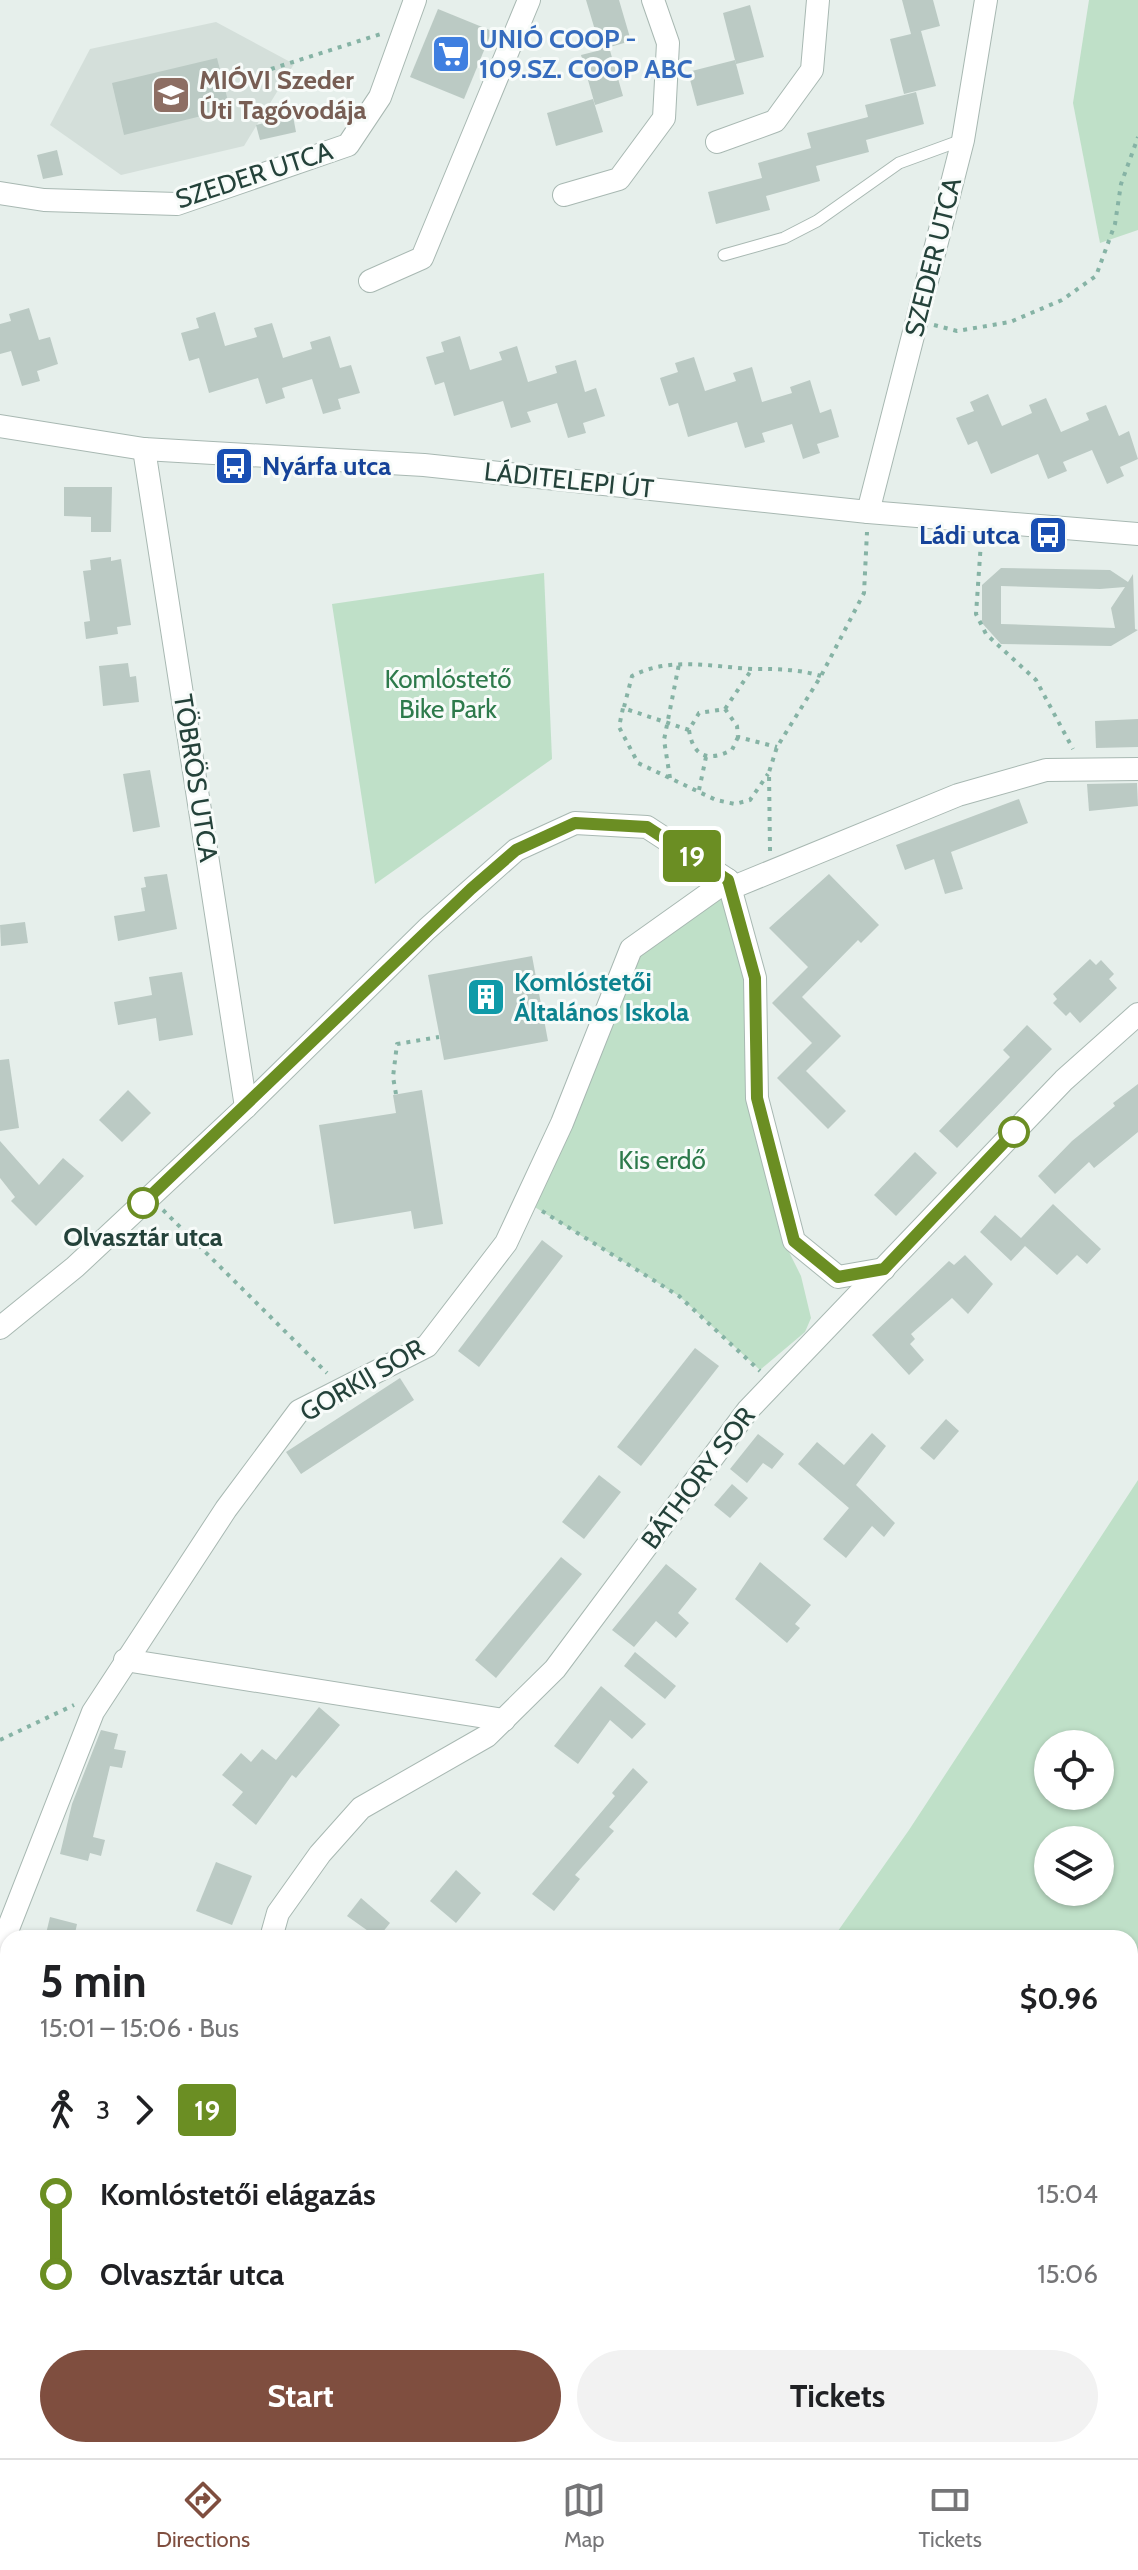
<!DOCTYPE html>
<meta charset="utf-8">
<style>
:root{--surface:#fff;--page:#f2f2f2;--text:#202124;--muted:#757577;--line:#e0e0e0;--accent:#7f4e3f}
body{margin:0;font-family:Cabin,sans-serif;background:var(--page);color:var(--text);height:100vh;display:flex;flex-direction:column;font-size:30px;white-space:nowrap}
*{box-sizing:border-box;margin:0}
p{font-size:26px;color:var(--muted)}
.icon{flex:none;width:44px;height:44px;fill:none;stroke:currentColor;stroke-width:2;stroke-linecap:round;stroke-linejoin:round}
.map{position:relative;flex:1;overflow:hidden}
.side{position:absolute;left:0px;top:1930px;width:1138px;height:528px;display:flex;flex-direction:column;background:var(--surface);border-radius:24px 24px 0 0;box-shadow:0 2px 6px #0004}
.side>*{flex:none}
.badge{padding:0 16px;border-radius:6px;font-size:28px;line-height:52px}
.controls{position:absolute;left:1034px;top:1730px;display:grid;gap:16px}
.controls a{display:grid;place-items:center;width:80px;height:80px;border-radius:50%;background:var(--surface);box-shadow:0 2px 6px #0004;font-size:40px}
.map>.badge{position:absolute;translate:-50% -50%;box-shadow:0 0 0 4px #fff}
.legs{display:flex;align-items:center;gap:12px;height:88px;padding:0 40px;font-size:26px}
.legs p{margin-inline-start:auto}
.summary{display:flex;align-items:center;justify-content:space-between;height:136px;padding:0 40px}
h1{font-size:44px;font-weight:800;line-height:60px}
.primary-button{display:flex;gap:16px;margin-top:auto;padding:16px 40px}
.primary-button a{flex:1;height:92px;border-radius:48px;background:var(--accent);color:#fff;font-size:32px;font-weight:800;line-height:92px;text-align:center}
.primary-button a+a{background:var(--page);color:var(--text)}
ul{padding:0 40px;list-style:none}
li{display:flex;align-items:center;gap:28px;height:80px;font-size:30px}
li i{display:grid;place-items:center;width:12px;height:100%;margin:0 10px;background:currentColor}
li i::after{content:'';width:20px;height:20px;margin:-10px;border:6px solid;border-radius:50%;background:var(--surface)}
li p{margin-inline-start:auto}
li:first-child i{background:linear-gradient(#0000 50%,currentColor 0)}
li:last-child i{background:linear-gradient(currentColor 50%,#0000 0)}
.menu{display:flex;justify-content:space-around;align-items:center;height:112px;border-top:2px solid var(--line);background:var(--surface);font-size:22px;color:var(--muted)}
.menu a{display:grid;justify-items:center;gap:4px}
.menu .current{color:var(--accent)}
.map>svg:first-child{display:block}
</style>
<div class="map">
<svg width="1138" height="2458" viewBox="0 0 1138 2458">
<rect width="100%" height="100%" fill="#e6efeb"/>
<polygon fill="#d4dfda" points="216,22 294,64 244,146 121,175 50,125 90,49"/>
<g fill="#bfe0c8" fill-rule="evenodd">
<polygon points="1089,0 1138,0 1138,230 1100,243 1073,103"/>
<polygon points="544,573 552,759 375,884 332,604"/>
<polygon points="731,888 755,978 757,1098 785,1244 801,1276 811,1318 805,1332 760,1370 679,1296 525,1201 631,949"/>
<path d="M 1138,1480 L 1138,2458 L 508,2458 L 515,2450 L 1130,2450 L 1130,1938 L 833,1938 L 909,1830 ZM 1048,1744 L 1100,1744 L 1100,1796 L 1048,1796 ZM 1048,1840 L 1100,1840 L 1100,1892 L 1048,1892 Z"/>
<polygon points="0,2375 8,2376 8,2450 27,2450 25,2458 0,2458"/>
</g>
<g fill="#bbcac4" fill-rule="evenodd">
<polygon points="586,0 619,0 631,41 603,49 609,47 623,96 595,105 581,55 601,50"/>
<polygon points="902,0 933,0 940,26 921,31 936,86 904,94 890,39 911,34"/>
<polygon points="750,5 764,57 736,64 723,13"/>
<polygon points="438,9 492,31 464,99 410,77"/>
<polygon points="217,58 230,109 124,135 112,83"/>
<polygon points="735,60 744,94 697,106 688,72"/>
<polygon points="916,92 924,124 866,140 869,152 816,166 820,181 766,196 770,210 716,224 708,192 762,178 758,163 811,148 807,133 868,117 865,105"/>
<polygon points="593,99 603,132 556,146 547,113"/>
<polygon points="293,116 296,132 260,140 256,125"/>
<polygon points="57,150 63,175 43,179 37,155"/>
<polygon points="29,308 39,340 50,337 58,364 37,371 40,381 22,386 11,351 0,354 0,324 11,321 9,314"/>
<polygon points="215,312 225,346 257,337 254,328 272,323 283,358 312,349 310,342 330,336 340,368 351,365 360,393 338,399 341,409 323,414 312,379 282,388 285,398 266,404 258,378 209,393 199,358 189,361 181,333 199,328 196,318"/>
<polygon points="460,336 470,370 502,360 499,352 517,346 528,382 557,373 555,366 576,360 585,392 596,388 605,416 583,423 586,433 568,438 557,403 527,412 531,422 511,428 503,401 454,416 444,382 435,385 426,357 444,352 441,342"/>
<polygon points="694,357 705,391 736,381 733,373 752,367 762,402 792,393 790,387 810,380 820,413 831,409 839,437 817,444 820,453 803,459 792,424 762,433 765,442 745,448 737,422 688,437 678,403 669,406 660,378 678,372 675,363"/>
<polygon points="988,394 1002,426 1032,413 1029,405 1046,398 1061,432 1089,420 1086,413 1106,405 1119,436 1129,431 1138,459 1120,467 1124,476 1107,484 1092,450 1063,462 1067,471 1048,479 1038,454 991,474 977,441 968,445 956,418 974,411 970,402"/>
<polygon points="64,487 112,487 111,532 91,532 91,517 64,516"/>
<polygon points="111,557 111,561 121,559 131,625 117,627 118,634 86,639 84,622 90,621 83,571 91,570 90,560"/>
<path d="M 1001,568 L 1110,570 L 1128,582 L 1133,574 L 1135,629 L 1138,630 L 1111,646 L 1001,644 L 982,623 L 982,585 ZM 1001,586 L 1100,589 L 1125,587 L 1111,608 L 1115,628 L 1001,624 Z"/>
<polygon points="128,663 130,677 136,676 139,702 103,706 99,666"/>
<polygon points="1138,719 1138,747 1096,748 1095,721"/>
<polygon points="150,770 160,827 133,832 123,774"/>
<polygon points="1137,783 1138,806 1089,811 1087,784"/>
<polygon points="1019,799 1028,823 951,852 963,889 945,894 934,859 905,870 896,845"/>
<polygon points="167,874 177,929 118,941 114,916 145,911 141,888 146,887 144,877"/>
<polygon points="829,874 879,925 861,943 858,940 802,997 841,1036 806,1071 846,1111 828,1129 777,1078 812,1043 772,1003 808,967 769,928"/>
<polygon points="25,922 28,943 1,946 0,925"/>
<polygon points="532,956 548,1041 444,1060 428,975"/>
<polygon points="1090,959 1096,965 1101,960 1114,974 1109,979 1117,988 1080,1023 1070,1012 1066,1016 1053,1003 1057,999 1053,994"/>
<polygon points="182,972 193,1035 159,1041 156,1018 118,1025 114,1002 152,995 149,977"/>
<polygon points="1027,1025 1052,1049 957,1148 939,1131 1010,1057 1003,1050"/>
<polygon points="9,1059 19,1128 0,1131 0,1060"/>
<polygon points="1138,1084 1138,1132 1094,1168 1089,1162 1055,1194 1038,1176 1072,1141 1115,1106 1113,1103"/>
<polygon points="128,1090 151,1113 122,1142 99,1120"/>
<polygon points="422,1090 443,1224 414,1229 411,1211 334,1224 319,1125 396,1113 393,1095"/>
<polygon points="0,1141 39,1185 63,1158 84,1176 36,1226 11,1201 15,1197 0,1178"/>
<polygon points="915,1152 937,1173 896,1216 874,1195"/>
<polygon points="1053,1204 1101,1249 1087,1264 1077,1255 1057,1275 1025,1246 1011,1261 980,1232 995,1215 1021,1238"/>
<polygon points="542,1240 563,1256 479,1367 458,1351"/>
<polygon points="965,1255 993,1284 968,1314 952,1298 911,1334 915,1339 910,1344 924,1360 909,1375 872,1335 949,1261 954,1265"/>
<polygon points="695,1348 719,1366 641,1466 617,1447"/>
<polygon points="400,1378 414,1400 301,1474 286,1452"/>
<polygon points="946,1419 959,1431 934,1460 920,1448"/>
<polygon points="872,1433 886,1446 856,1485 895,1523 884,1537 872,1526 846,1558 823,1539 849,1508 798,1464 817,1442 844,1465"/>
<polygon points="758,1434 784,1454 772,1469 763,1463 747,1483 730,1469"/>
<polygon points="599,1475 621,1492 584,1539 562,1522"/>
<polygon points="732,1484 748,1498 730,1518 714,1505"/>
<polygon points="561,1557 582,1574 496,1678 475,1660"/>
<polygon points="760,1562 811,1605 795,1624 800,1628 787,1643 735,1599"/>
<polygon points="666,1564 697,1589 678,1613 689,1623 676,1638 656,1621 634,1647 612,1630"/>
<polygon points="635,1652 676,1686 665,1699 624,1666"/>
<polygon points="601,1686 646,1724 632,1739 610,1720 578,1764 554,1746"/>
<polygon points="319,1707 340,1725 296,1778 292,1775 256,1825 232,1805 243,1792 222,1775 241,1753 251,1762 262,1749 276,1760"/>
<polygon points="101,1730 118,1734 114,1749 126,1751 122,1768 110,1766 93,1837 105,1840 101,1856 90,1853 88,1861 60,1854 72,1804"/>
<polygon points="633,1768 648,1782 609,1827 614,1831 575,1875 580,1879 554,1911 532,1894 615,1796 612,1793"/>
<polygon points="216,1862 252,1876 232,1925 196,1911"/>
<polygon points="456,1870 481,1893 456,1923 430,1901"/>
<polygon points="361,1898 390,1923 378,1938 347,1916"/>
<polygon points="50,1917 77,1924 74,1938 45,1938"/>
</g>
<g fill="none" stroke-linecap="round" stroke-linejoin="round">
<defs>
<polyline id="lane" points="724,255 784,238 817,221 899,163 962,140"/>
<g id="street">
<polyline points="717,142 775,121 812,70 818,0"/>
<polyline points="0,193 44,200 177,204 348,145 380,97 415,0"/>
<polyline points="564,195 619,179 664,118 668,43 653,0"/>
<polyline points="370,281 422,258 529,0"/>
<polyline points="0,426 144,449 424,465 868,512 1138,534"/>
<polyline points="144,449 246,1107"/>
<polyline points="868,512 963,140 986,0"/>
<polyline points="731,888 958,795 1046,770 1138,769"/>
<polyline points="0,1328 75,1267 246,1107 427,929 516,850 575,823 647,827 728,880 755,978 757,1098 794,1241 838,1277 884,1269"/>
<polyline points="125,1660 504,1720"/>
<polyline points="271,1938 278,1913 320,1854 361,1808 487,1736 555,1669 748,1410 1064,1080 1138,1014"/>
<polyline points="0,1949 93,1712 226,1509 299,1411 427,1346 506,1243 562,1123 631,949 728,880"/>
<polyline points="0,2161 8,2165"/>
<polyline points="157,2458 160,2450"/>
</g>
</defs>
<use href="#lane" stroke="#a8b8b2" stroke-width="13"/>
<use href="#street" stroke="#a8b8b2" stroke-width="24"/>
<g stroke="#86b3a5" stroke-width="4" stroke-dasharray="4 6" stroke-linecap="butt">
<polyline points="271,69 381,34"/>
<polyline points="934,325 957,331 1010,322 1062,300 1096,276 1115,224 1121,184 1138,137"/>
<polyline points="981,542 976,614 986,634 1036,680 1073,749"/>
<path d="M 624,707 L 632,676 C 671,656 712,667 754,669 C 778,669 798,669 821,676"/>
<polyline points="725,709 752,669"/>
<polyline points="689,730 623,708 619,727 638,763 716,800 735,804 750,800 768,774"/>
<path d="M 738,737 L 732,750 C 708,762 693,757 689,730 L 699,713 L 725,709 L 737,726 L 738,737 L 777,747"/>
<polyline points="670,778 664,740 679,664"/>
<polyline points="699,790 706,757"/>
<polyline points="770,851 769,772 777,747 821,676 864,593 867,532"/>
<polyline points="396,1094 393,1077 397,1044 439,1037"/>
<polyline points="163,1210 327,1373"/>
<polyline points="542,1211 679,1296 760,1371"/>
<polyline points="0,1740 74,1705"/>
</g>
<use href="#lane" stroke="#fff" stroke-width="11"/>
<use href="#street" stroke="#fff" stroke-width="22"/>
</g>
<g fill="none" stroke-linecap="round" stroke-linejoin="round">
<defs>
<polyline id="line-1" points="143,1203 471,889 516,850 575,823 647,827 728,880 755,978 757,1098 794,1241 838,1277 884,1269 1014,1132"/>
</defs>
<use href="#line-1" stroke="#fff" stroke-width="18"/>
<use href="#line-1" stroke="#6b8e23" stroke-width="12"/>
</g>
<defs>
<symbol id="supermarket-square" viewBox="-11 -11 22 22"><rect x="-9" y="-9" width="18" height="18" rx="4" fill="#3f7fe0" stroke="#f7fbf9"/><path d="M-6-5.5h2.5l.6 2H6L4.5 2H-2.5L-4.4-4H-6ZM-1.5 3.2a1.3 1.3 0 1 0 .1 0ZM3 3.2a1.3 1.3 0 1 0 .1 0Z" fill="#fff"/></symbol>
<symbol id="school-square" viewBox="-11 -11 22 22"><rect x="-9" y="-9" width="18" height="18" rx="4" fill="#8d6e63" stroke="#f7fbf9"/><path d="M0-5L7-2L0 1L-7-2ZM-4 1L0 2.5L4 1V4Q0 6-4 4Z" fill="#fff"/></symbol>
<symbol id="bus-square" viewBox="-11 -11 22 22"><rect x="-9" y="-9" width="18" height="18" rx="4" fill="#1a4fb4" stroke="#f7fbf9"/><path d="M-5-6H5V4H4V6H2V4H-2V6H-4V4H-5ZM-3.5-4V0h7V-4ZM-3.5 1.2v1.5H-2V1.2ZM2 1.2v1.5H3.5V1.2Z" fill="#fff"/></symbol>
<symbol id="building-square" viewBox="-11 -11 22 22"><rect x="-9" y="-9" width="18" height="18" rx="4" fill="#0f9aa8" stroke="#f7fbf9"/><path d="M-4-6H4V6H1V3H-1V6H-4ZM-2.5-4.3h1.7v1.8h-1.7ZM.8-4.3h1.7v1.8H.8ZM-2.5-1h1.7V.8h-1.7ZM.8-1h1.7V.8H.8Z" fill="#fff"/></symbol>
</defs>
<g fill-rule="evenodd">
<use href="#supermarket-square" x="429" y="32" width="44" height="44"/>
<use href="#school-square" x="149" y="73" width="44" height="44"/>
<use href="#bus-square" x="212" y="444" width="44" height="44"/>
<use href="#bus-square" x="1026" y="513" width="44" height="44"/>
<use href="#building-square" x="464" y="975" width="44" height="44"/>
</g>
<g fill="#fff" stroke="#6b8e23" stroke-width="4">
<circle cx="1014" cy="1132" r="14"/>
<circle cx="143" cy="1203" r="14"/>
</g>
<g text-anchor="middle" stroke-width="6" stroke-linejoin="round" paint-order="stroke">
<g font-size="26" font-weight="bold" fill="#366cbe" stroke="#f7fbf9" text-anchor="start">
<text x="479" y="48">UNIÓ COOP -<tspan x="479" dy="30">109.SZ. COOP ABC</tspan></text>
</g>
<g font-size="26" font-weight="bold" fill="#785e54" stroke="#f7fbf9" text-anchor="start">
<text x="199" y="89">MIÓVI Szeder<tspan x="199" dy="30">Úti Tagóvodája</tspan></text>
</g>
<g font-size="26" fill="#24423a" stroke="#f7fbf9">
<text transform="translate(254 175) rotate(-18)" y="9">SZEDER UTCA</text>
<text transform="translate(933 257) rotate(-76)" y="9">SZEDER UTCA</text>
<text transform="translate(569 480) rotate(6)" y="9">LÁDITELEPI ÚT</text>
<text transform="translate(196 778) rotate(81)" y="9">TÖBRÖS UTCA</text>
<text transform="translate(362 1380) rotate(-30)" y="9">GORKIJ SOR</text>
<text transform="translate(698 1478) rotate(-53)" y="9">BÁTHORY SOR</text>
</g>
<g font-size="26" font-weight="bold" fill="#164399" stroke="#f7fbf9" text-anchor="start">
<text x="262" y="475">Nyárfa utca</text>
<text x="1020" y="544" text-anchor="end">Ládi utca</text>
</g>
<g font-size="26" fill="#2d7a4b" stroke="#f7fbf9">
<text x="448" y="688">Komlóstető<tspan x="448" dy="30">Bike Park</tspan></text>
<text x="662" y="1169">Kis erdő</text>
</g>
<g font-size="26" font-weight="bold" fill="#0d838f" stroke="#f7fbf9" text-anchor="start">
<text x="514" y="991">Komlóstetői<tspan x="514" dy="30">Általános Iskola</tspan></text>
</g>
<g font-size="26" font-weight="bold" fill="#24423a" stroke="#f7fbf9">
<text x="143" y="1246">Olvasztár utca</text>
</g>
</g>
</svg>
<div class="controls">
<a><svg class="icon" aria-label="locate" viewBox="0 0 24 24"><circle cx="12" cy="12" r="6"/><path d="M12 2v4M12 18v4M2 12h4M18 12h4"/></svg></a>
<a><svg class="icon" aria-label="layers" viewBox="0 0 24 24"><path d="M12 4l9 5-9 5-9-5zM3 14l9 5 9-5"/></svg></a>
</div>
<b class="badge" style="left:692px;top:856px;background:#6b8e23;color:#fff">19</b>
<section class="side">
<div class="summary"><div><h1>5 min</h1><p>15:01 – 15:06 · Bus</p></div><b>$0.96</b></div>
<div class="legs"><svg class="icon" aria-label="walk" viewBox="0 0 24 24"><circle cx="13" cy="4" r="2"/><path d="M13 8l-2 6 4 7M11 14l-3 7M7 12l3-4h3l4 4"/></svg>3<svg class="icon" aria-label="forward" viewBox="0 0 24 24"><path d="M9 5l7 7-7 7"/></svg><b class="badge" style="background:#6b8e23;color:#fff">19</b></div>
<ul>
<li><i style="color:#6b8e23"></i><b>Komlóstetői elágazás</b><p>15:04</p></li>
<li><i style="color:#6b8e23"></i><b>Olvasztár utca</b><p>15:06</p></li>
</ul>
<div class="primary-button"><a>Start</a><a>Tickets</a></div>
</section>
</div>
<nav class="menu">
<a class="current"><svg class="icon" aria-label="directions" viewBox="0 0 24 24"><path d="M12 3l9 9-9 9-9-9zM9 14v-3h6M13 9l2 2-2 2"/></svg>Directions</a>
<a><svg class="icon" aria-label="map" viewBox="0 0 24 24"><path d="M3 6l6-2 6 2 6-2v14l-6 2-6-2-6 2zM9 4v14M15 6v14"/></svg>Map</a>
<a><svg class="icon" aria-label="tickets" viewBox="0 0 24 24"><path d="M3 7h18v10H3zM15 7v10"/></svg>Tickets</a>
</nav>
